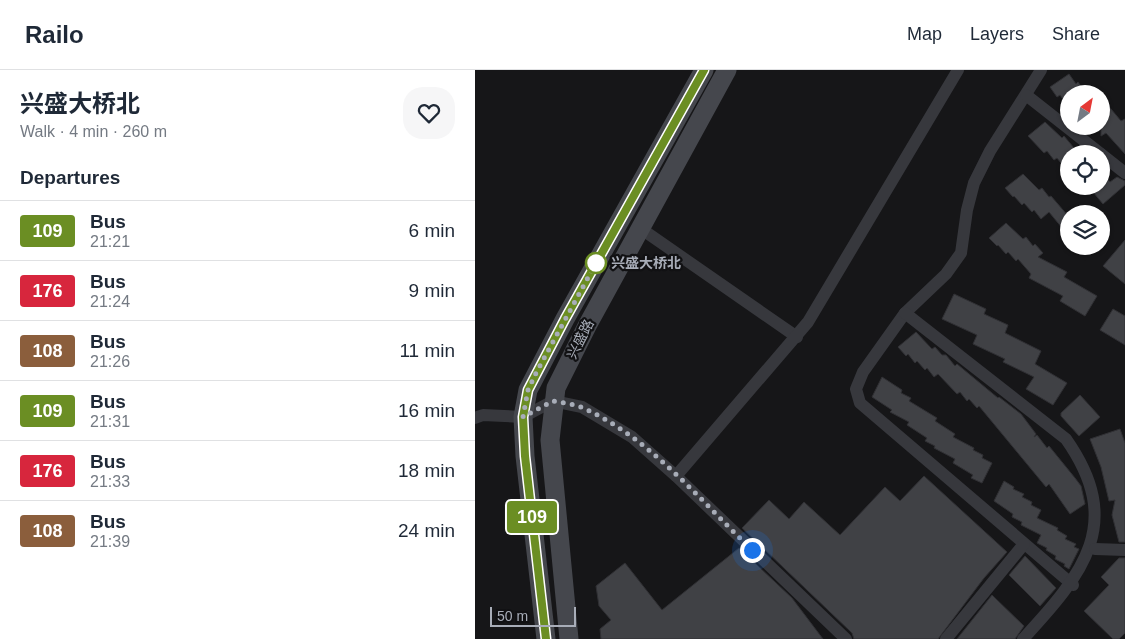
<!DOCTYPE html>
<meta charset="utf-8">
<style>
:root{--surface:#fff;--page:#f6f6f7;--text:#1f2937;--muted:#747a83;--line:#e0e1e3}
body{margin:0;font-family:Arial,"Noto Sans SC",sans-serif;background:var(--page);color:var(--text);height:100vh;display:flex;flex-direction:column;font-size:19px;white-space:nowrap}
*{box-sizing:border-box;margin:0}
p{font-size:16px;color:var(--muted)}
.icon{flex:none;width:28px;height:28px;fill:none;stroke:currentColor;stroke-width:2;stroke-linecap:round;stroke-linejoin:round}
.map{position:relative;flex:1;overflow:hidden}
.panel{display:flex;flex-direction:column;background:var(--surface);width:475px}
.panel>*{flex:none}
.badge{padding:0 10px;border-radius:4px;font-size:18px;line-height:32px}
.needle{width:32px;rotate:32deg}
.buttons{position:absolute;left:585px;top:15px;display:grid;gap:10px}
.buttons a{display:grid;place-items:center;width:50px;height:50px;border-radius:50%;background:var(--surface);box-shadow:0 1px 4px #0004;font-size:25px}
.scale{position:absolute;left:15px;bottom:12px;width:86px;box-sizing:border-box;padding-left:5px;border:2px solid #a8adb8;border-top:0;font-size:14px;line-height:18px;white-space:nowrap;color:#a8adb8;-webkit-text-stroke:4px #111113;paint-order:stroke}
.you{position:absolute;width:25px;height:25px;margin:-12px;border:4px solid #fff;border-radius:50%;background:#1a73e8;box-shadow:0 0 0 8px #1a73e833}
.map>.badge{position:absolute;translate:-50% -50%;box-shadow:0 0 0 2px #fff}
h2{padding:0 20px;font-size:19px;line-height:45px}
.round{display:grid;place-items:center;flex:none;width:52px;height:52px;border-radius:20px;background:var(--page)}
.summary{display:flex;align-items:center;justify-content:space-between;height:85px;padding:0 20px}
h1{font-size:24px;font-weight:700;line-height:38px}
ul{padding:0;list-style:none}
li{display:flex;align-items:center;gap:15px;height:60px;padding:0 20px;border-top:1px solid var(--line)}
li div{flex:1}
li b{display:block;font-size:19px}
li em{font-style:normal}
li .badge{min-width:55px;font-weight:700;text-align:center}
header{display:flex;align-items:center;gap:30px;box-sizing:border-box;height:70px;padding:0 25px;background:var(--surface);border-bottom:1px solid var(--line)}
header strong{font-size:24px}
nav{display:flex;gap:28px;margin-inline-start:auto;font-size:18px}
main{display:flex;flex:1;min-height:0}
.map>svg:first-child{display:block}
</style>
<header>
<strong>Railo</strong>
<nav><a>Map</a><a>Layers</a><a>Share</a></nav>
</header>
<main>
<section class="panel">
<div class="summary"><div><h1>兴盛大桥北</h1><p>Walk · 4 min · 260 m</p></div><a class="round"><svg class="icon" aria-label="heart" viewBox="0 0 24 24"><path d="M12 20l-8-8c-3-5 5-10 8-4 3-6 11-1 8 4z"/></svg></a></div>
<h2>Departures</h2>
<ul>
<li><span class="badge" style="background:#6b8e23;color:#fff">109</span><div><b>Bus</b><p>21:21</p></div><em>6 min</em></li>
<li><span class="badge" style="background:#d7263d;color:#fff">176</span><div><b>Bus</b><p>21:24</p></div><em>9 min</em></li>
<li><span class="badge" style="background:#8b5e3c;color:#fff">108</span><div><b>Bus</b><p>21:26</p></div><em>11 min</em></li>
<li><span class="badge" style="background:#6b8e23;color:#fff">109</span><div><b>Bus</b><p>21:31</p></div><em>16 min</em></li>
<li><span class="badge" style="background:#d7263d;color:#fff">176</span><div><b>Bus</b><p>21:33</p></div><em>18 min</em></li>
<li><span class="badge" style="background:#8b5e3c;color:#fff">108</span><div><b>Bus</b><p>21:39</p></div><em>24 min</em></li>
</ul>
</section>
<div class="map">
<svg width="650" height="569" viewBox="0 0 650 569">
<rect width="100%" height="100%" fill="#161618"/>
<g fill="#404145" stroke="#303034">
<polygon points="594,4 601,14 603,12 611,24 594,24 594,38 585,25 582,27 575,17"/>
<polygon points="626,27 646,51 650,49 650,84 631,63 626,66"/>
<polygon points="570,52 587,68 589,66 604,84 594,84 594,103 582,88 579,90 572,81 569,83 553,66"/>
<polygon points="626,101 635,112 642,107 650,111 650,115 628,134 613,116 626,116"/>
<polygon points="548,104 564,120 567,118 574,127 576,126 594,147 594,154 588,159 574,142 566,149 559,140 557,142 549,133 547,135 539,126 538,127 530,118"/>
<polygon points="531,153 548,169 551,167 558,176 560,174 568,183 563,187 592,202 589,207 622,226 610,246 585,231 588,226 554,208 556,204 543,189 541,191 533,182 531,184 523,175 522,176 514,168"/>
<polygon points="650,170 650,214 628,196"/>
<polygon points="479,224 511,239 509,244 533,255 530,263 566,281 560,294 592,313 578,335 551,319 559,307 528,292 530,289 498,274 502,265 467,249"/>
<polygon points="638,239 650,246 650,275 625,260"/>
<polygon points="441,262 457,279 460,277 467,285 471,285 480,296 482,294 523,328 524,327 546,344 561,364 559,367 562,365 572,378 574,376 600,408 606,416 610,434 595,444 574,414 571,417 504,336 502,338 494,329 492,331 485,322 482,324 463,304 459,307 452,298 450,300 442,291 440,293 433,284 431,286 423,277"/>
<polygon points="407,307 427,320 426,323 436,328 434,331 462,348 460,351 480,364 478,367 499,378 498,380 508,385 507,388 517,393 507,413 496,408 498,405 478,393 480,389 459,378 460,376 450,371 452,368 432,355 434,352 415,342 417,340 397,327"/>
<polygon points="605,325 625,347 604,366 586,346 586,343"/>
<polygon points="645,359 650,373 650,472 644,472 637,445 640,430 634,431 626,397 615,369"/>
<polygon points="449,406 532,482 509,508 463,569 379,569 377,563 267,458 294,430 314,449 329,432 365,465 410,417 425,431"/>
<polygon points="529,411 539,417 538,419 549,424 547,427 557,432 556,435 566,440 562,448 583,458 582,460 592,466 590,469 601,474 599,477 604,479 594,499 589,496 590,494 580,489 581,486 571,480 572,478 562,473 566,465 546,455 547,452 537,447 538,444 519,431"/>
<polygon points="264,478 317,528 348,569 126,569 125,559 136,550 124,536 121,516 150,493 187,540"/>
<polygon points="550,486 581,518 565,536 534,505"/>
<polygon points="644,488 650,488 650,563 644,569 638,569 609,541 634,515 626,507"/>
<polygon points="517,525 549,556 540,569 482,569"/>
</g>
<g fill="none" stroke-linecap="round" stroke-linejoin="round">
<g stroke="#37383d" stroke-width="12">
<polyline points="566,0 515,81 499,113 492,140 486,183 471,204 430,243 388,302 381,319 385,333 598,515"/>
<polyline points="551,25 626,84"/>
<polyline points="626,84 650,103"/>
<polyline points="165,158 322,267"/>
<path d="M 430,243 L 591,369 C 650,453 609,503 548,569"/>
<polyline points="0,348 8,345 48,347 78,331 107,337 157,367 201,406 371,569"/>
<polyline points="201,406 333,252 483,0"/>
<polyline points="620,479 650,480"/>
<polyline points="471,569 549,474"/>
</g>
<g stroke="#45474d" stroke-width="19">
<polyline points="71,569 50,386 48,347 53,320 90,249 229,0"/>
<polyline points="94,569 75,370 81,318 112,256 252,0"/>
</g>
</g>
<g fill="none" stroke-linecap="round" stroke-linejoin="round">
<defs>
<polyline id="line" points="71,569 50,386 48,347 53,320 90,249 229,0"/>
</defs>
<use href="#line" stroke="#fff" stroke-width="11"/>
<use href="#line" stroke="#6b8e23" stroke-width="8"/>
<path stroke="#a8adb8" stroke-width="5" stroke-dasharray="0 9" d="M 121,193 L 61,303 L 53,320 L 48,347 L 78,331 C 88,333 99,334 108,338 C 175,368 225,430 277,480"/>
</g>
<circle fill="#fff" stroke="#6b8e23" stroke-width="2.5" cx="121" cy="193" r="10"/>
<g text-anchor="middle" stroke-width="4.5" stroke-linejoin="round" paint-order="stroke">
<g font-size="14" font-weight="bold" fill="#a8adb8" stroke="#111113" text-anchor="start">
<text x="136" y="198">兴盛大桥北</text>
</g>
<g font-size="14" fill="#a8adb8" stroke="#111113">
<text transform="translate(105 269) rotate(-63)" y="5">兴盛路</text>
</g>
</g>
</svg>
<div class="buttons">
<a><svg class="needle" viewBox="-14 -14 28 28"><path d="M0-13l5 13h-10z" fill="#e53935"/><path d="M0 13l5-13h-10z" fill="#747a83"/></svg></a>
<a><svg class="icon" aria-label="locate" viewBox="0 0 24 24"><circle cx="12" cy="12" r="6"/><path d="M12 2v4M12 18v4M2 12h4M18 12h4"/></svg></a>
<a><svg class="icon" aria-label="layers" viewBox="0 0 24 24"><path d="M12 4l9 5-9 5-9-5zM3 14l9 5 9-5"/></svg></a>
</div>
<div class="scale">50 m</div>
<div class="you" style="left:277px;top:480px"></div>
<b class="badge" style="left:57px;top:447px;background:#6b8e23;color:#fff">109</b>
</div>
</main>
